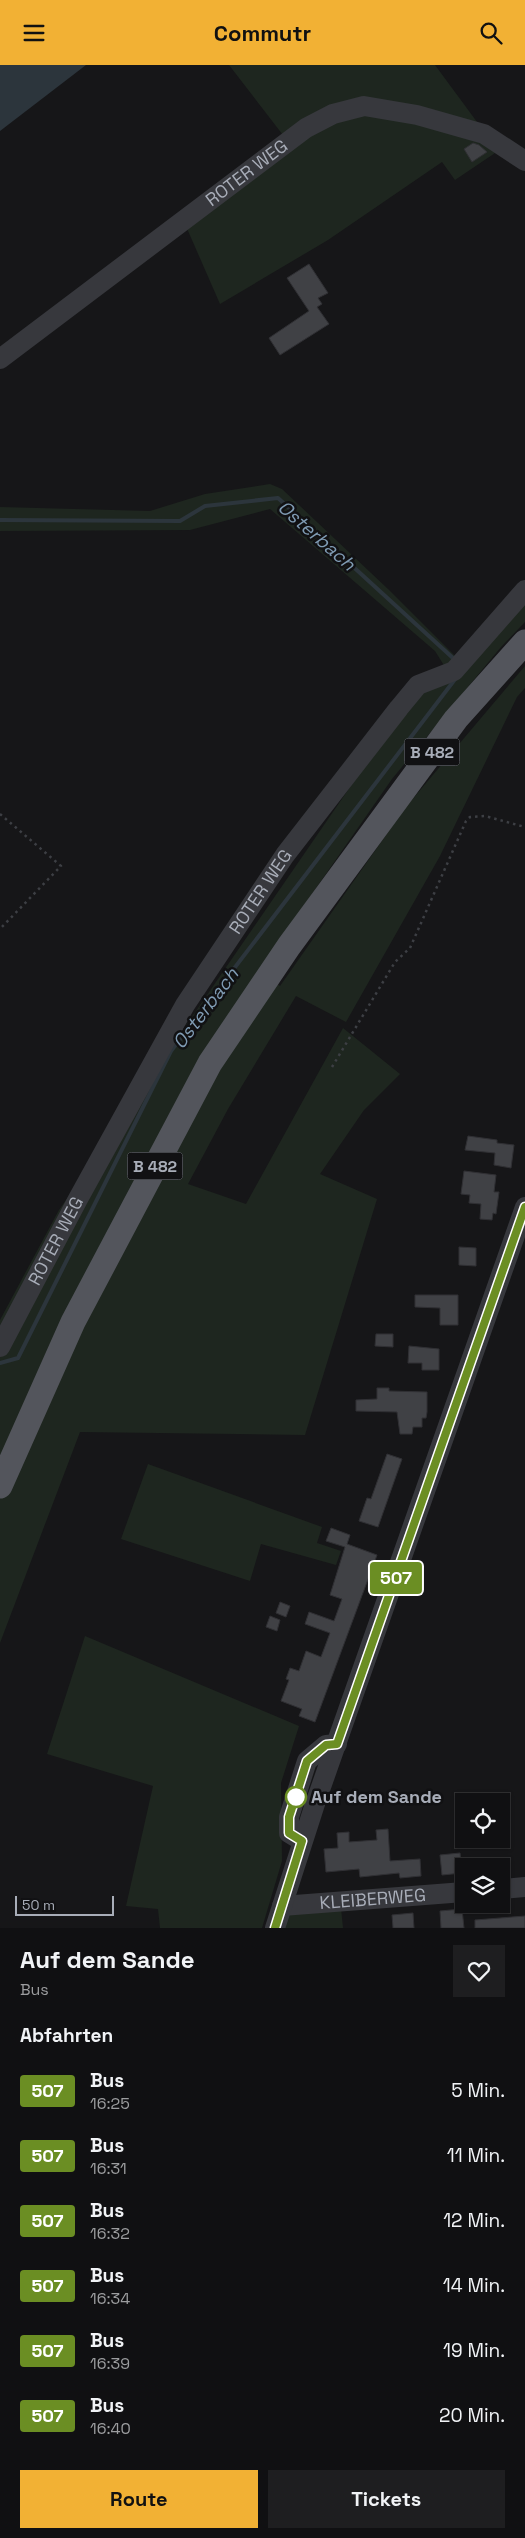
<!DOCTYPE html>
<html lang="de">
<style>
:root{--surface:#101012;--page:#1e1e20;--text:#f1f3f6;--muted:#9c9d9f;--line:#303032;--accent:#f2b134}
body{margin:0;font-family:"Space Grotesk",sans-serif;background:var(--page);color:var(--text);height:100vh;display:flex;flex-direction:column;font-size:19px;white-space:nowrap}
*{box-sizing:border-box;margin:0}
p{font-size:16px;color:var(--muted)}
.icon{flex:none;width:28px;height:28px;fill:none;stroke:currentColor;stroke-width:2;stroke-linecap:round;stroke-linejoin:round}
.map{position:relative;height:1863px;overflow:hidden}
.drawer{display:flex;flex-direction:column;background:var(--surface);flex:1}
.drawer>*{flex:none}
.badge{padding:0 10px;border-radius:4px;font-size:18px;line-height:32px}
.fabs{position:absolute;left:455px;top:1728px;display:grid;gap:10px}
.fabs a{display:grid;place-items:center;width:55px;height:55px;border-radius:0px;background:var(--surface);box-shadow:0 1px 4px #0004,0 0 0 1px var(--line);font-size:25px}
.scale{position:absolute;left:15px;bottom:12px;width:99px;box-sizing:border-box;padding-left:5px;border:2px solid #a8adb8;border-top:0;font-size:14px;line-height:18px;white-space:nowrap;color:#a8adb8;-webkit-text-stroke:4px #111113;paint-order:stroke}
.map>.badge{position:absolute;translate:-50% -50%;box-shadow:0 0 0 2px #fff}
h2{padding:0 20px;font-size:19px;line-height:45px}
.round{display:grid;place-items:center;flex:none;width:52px;height:52px;border-radius:0px;background:var(--page)}
.summary{display:flex;align-items:center;justify-content:space-between;height:85px;padding:0 20px}
h1{font-size:24px;font-weight:800;line-height:38px}
.primary-button{display:flex;gap:10px;margin-top:auto;padding:10px 20px}
.primary-button a{flex:1;height:58px;border-radius:0px;background:var(--accent);color:#111;font-size:20px;font-weight:800;line-height:58px;text-align:center}
.primary-button a+a{background:var(--page);color:var(--text)}
ul{padding:0;list-style:none}
li{display:flex;align-items:center;gap:15px;height:65px;padding:0 20px}
li div{flex:1}
li b{display:block;font-size:19px}
li em{font-style:normal}
li .badge{min-width:55px;font-weight:700;text-align:center}
header{display:flex;justify-content:space-between;align-items:center;height:65px;padding:0 20px;background:var(--accent);color:#111;font-size:22px;font-weight:800}
.map>svg:first-child{display:block}
</style>
<header><svg class="icon" aria-label="menu" viewBox="0 0 24 24"><path d="M4 6h16M4 12h16M4 18h16"/></svg>Commutr<svg class="icon" aria-label="search" viewBox="0 0 24 24"><circle cx="10" cy="10" r="6"/><path d="M15 15l6 6"/></svg></header>
<div class="map">
<svg width="525" height="1863" viewBox="0 0 525 1863">
<rect width="100%" height="100%" fill="#161618"/>
<g fill="#1e261f">
<polygon points="229,0 435,0 480,61 369,37 286,74"/>
<polygon points="367,43 501,84 455,115 442,97 328,175 220,239 185,159 309,65"/>
<polygon points="270,419 282,424 388,524 464,600 525,531 525,557 501,582 392,714 259,905 280,921 405,743 525,601 525,623 517,632 440,791 346,957 296,931 228,1044 188,1119 246,1139 343,963 400,1009 364,1045 320,1109 377,1134 305,1370 80,1367 0,1578 0,1255 59,1145 410,635 450,610 435,586 270,444 190,465 0,466 0,442 150,446 205,429"/>
<polygon points="148,1399 322,1462 317,1478 341,1486 336,1500 261,1479 250,1516 121,1474"/>
<polygon points="85,1571 299,1661 281,1718 282,1796 262,1863 160,1863 158,1844 126,1841 153,1721 47,1689"/>
<polygon points="341,1843 343,1863 280,1863 286,1848"/>
</g>
<polygon fill="#2c353c" points="0,0 86,0 0,66"/>
<g fill="none" stroke-linecap="round" stroke-linejoin="round">
<g stroke="#2c353c" stroke-width="4">
<polyline points="0,455 180,456 205,441 278,433 454,594"/>
<polyline points="0,1298 18,1293 171,986 456,613"/>
</g>
</g>
<g fill="#404145" stroke="#303034">
<polygon points="473,78 479,80 487,87 472,97 464,84"/>
<polygon points="309,199 328,228 318,233 322,239 317,242 329,259 280,290 269,273 309,246 287,213"/>
<polygon points="468,1071 497,1075 497,1078 514,1080 511,1103 494,1100 495,1088 465,1085"/>
<polygon points="464,1106 496,1110 494,1127 499,1127 496,1149 493,1148 492,1155 480,1154 481,1139 469,1138 470,1130 461,1129"/>
<polygon points="459,1182 476,1183 476,1201 459,1200"/>
<polygon points="415,1230 458,1230 458,1260 440,1260 440,1243 415,1242"/>
<polygon points="376,1269 393,1269 393,1282 375,1281"/>
<polygon points="409,1281 439,1284 439,1305 422,1305 422,1298 408,1298"/>
<polygon points="377,1323 389,1323 389,1326 427,1327 427,1347 426,1353 422,1353 422,1362 413,1362 412,1369 400,1369 397,1347 356,1346 356,1335 377,1334"/>
<polygon points="387,1389 402,1394 378,1462 359,1456 367,1433 371,1434"/>
<polygon points="331,1463 350,1470 347,1479 377,1490 315,1657 299,1651 302,1644 281,1636 289,1615 286,1614 290,1603 299,1606 306,1586 321,1592 330,1568 305,1559 309,1547 334,1556 342,1534 330,1530 345,1482 326,1476"/>
<polygon points="280,1537 290,1541 286,1552 276,1548"/>
<polygon points="270,1551 280,1555 277,1566 266,1562"/>
<polygon points="388,1764 390,1796 420,1794 421,1811 400,1813 399,1808 360,1812 359,1804 326,1807 324,1784 338,1783 337,1768 349,1767 349,1777 377,1775 376,1765"/>
<polygon points="460,1788 462,1808 442,1810 440,1790"/>
<polygon points="462,1844 464,1863 441,1863 440,1846"/>
<polygon points="413,1848 414,1863 393,1863 392,1850"/>
<polygon points="525,1851 525,1863 475,1863 475,1855"/>
</g>
<g fill="none" stroke-linecap="round" stroke-linejoin="round">
<g stroke="#3d3f44" stroke-width="2.5" stroke-dasharray="2.5 4" stroke-linecap="butt">
<polyline points="0,749 61,801 0,864"/>
<polyline points="332,1002 395,897 410,883 466,756 470,752 485,751 525,762"/>
</g>
<g stroke="#37383d" stroke-width="20">
<path id="s1" d="M 0,294 L 306,63 L 333,49 L 364,41 L 417,50 L 484,69 L 525,96"/>
<path id="s2" d="M 0,1282 L 78,1134 L 185,940 L 285,790 L 399,643 L 418,620 L 454,606 L 525,525"/>
<polyline points="302,1776 289,1768 289,1752 307,1696 326,1680 337,1679"/>
<polyline points="501,1824 525,1822"/>
<path id="s3" d="M 282,1841 L 464,1827"/>
<polyline points="275,1863 315,1739 525,1142"/>
</g>
<polyline stroke="#53555c" stroke-width="25" points="0,1421 73,1257 210,998 289,881 456,654 525,577"/>
</g>
<g fill="none" stroke-linecap="round" stroke-linejoin="round">
<defs>
<polyline id="line" points="275,1863 302,1776 289,1768 289,1752 307,1696 326,1680 337,1679 525,1142"/>
</defs>
<use href="#line" stroke="#fff" stroke-width="11"/>
<use href="#line" stroke="#6b8e23" stroke-width="8"/>
</g>
<circle fill="#fff" stroke="#6b8e23" stroke-width="2.5" cx="296" cy="1732" r="10"/>
<g text-anchor="middle" stroke-width="5" stroke-linejoin="round" paint-order="stroke">
<g fill="#111113" stroke="#7b7e86" stroke-width="1">
<rect x="404.5" y="673.5" width="55" height="27" rx="4"/>
<rect x="127.5" y="1087.5" width="55" height="27" rx="4"/>
</g>
<g font-size="16" font-weight="bold" fill="#a8adb8">
<text x="432" y="693">B 482</text>
<text x="155" y="1107">B 482</text>
</g>
<g font-size="18" fill="#a8adb8" stroke="#111113">
<text dy="6" stroke="none"><textPath href="#s1" startOffset="309">ROTER WEG</textPath></text>
<text dy="6" stroke="none"><textPath href="#s2" startOffset="525">ROTER WEG</textPath></text>
<text dy="6" stroke="none"><textPath href="#s2" startOffset="120">ROTER WEG</textPath></text>
<text dy="6" stroke="none"><textPath href="#s3" startOffset="91">KLEIBERWEG</textPath></text>
</g>
<g font-size="18" font-weight="bold" fill="#a8adb8" stroke="#111113" text-anchor="start">
<text x="311" y="1738">Auf dem Sande</text>
</g>
<g font-size="19" font-style="italic" fill="#7f9bb3" stroke="#111113">
<text transform="translate(317 470) rotate(41)" y="7">Osterbach</text>
<text transform="translate(205 943) rotate(-53)" y="7">Osterbach</text>
</g>
</g>
</svg>
<div class="fabs">
<a><svg class="icon" aria-label="locate" viewBox="0 0 24 24"><circle cx="12" cy="12" r="6"/><path d="M12 2v4M12 18v4M2 12h4M18 12h4"/></svg></a>
<a><svg class="icon" aria-label="layers" viewBox="0 0 24 24"><path d="M12 4l9 5-9 5-9-5zM3 14l9 5 9-5"/></svg></a>
</div>
<div class="scale">50 m</div>
<b class="badge" style="left:396px;top:1513px;background:#6b8e23;color:#fff">507</b>
</div>
<section class="drawer">
<div class="summary"><div><h1>Auf dem Sande</h1><p>Bus</p></div><a class="round"><svg class="icon" aria-label="heart" viewBox="0 0 24 24"><path d="M12 20l-8-8c-3-5 5-10 8-4 3-6 11-1 8 4z"/></svg></a></div>
<h2>Abfahrten</h2>
<ul>
<li><span class="badge" style="background:#6b8e23;color:#fff">507</span><div><b>Bus</b><p>16:25</p></div><em>5 Min.</em></li>
<li><span class="badge" style="background:#6b8e23;color:#fff">507</span><div><b>Bus</b><p>16:31</p></div><em>11 Min.</em></li>
<li><span class="badge" style="background:#6b8e23;color:#fff">507</span><div><b>Bus</b><p>16:32</p></div><em>12 Min.</em></li>
<li><span class="badge" style="background:#6b8e23;color:#fff">507</span><div><b>Bus</b><p>16:34</p></div><em>14 Min.</em></li>
<li><span class="badge" style="background:#6b8e23;color:#fff">507</span><div><b>Bus</b><p>16:39</p></div><em>19 Min.</em></li>
<li><span class="badge" style="background:#6b8e23;color:#fff">507</span><div><b>Bus</b><p>16:40</p></div><em>20 Min.</em></li>
</ul>
<div class="primary-button"><a>Route</a><a>Tickets</a></div>
</section>
